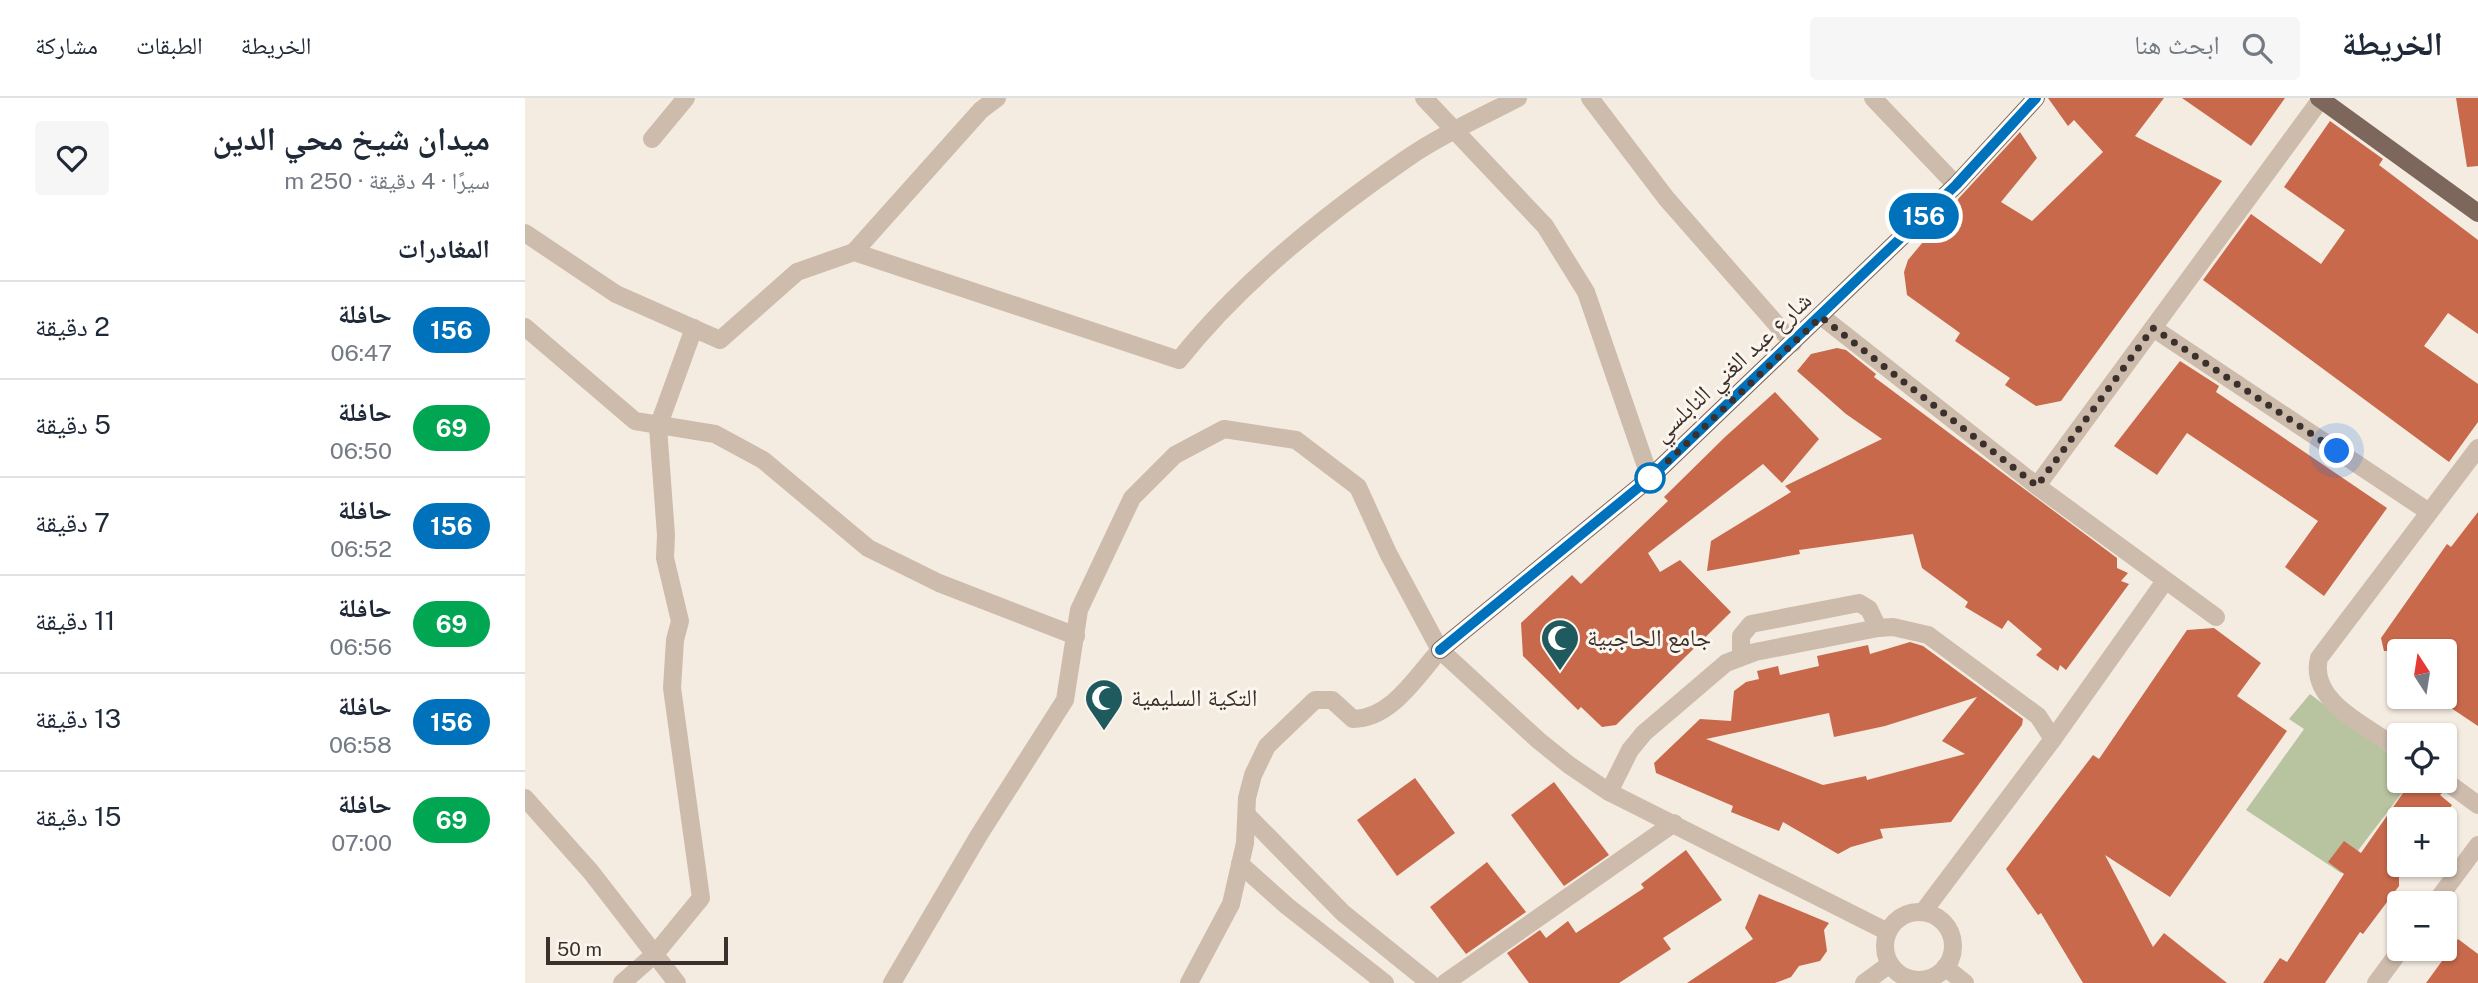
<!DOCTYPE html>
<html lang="ar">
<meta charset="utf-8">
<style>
:root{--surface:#fff;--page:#f6f6f7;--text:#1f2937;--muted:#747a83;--line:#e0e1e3}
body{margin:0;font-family:"Public Sans","Noto Naskh Arabic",sans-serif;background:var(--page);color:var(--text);direction:rtl;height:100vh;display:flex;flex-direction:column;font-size:26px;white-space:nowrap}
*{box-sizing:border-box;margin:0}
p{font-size:23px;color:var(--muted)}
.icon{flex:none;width:38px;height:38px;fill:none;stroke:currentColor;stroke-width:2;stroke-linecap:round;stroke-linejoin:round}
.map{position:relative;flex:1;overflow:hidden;direction:ltr}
.drawer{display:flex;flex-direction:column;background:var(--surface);width:525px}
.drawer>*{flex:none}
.badge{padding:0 14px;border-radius:23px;font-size:24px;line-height:46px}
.needle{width:46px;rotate:348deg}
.fabs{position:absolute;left:1862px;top:541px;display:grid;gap:14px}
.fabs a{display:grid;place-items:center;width:70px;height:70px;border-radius:7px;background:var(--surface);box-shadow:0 2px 5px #0004;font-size:35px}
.scale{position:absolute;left:21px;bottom:18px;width:182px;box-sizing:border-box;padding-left:7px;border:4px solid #3b302b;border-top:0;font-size:19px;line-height:24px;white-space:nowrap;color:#3b302b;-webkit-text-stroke:5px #fbf5ee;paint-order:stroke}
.you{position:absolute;width:35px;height:35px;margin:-18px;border:5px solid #fff;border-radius:50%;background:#1a73e8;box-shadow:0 0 0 10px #1a73e833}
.map>.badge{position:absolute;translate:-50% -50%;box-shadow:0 0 0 4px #fff}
h2{padding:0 35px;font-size:26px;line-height:63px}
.round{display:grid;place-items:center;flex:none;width:74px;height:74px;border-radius:7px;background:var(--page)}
.overview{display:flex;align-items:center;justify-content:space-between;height:119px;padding:0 35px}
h1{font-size:33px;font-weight:700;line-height:52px}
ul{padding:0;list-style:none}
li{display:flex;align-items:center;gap:21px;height:98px;padding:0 35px;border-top:2px solid var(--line)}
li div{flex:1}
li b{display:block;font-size:26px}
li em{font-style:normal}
li .badge{min-width:77px;font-weight:700;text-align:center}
header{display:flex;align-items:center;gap:42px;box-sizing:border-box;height:98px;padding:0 35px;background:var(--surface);border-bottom:2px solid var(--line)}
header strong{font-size:33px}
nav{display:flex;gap:38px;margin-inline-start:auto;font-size:24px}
.search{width:490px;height:63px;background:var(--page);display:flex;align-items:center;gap:18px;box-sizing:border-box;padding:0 24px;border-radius:7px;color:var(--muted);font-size:26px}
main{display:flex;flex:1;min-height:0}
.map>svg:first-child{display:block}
</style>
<header>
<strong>الخريطة</strong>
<div class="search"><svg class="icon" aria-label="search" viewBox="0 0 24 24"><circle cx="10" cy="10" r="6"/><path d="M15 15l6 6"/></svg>ابحث هنا</div>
<nav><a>الخريطة</a><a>الطبقات</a><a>مشاركة</a></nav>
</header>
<main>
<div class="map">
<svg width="1953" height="885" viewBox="0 0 1953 885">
<rect width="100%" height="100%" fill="#f4ebe1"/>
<polygon fill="#b8c4a0" points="1785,596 1874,663 1874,682 1886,683 1816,775 1721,712 1779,631 1764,621"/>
<g fill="#c8694b" fill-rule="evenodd">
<polygon points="1523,0 1639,0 1610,38 1697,83 1536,303 1511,308 1480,287 1485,280 1430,243 1435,235 1382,197 1379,174 1383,162 1403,138 1406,140 1434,100 1495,34 1512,60 1476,104 1507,123 1578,54 1549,22 1543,28"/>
<polygon points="1657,0 1760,0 1726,48"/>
<polygon points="1931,0 1953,0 1953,68 1942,69"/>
<polygon points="1805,23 1858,61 1854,67 1953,142 1953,236 1923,215 1899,248 1953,286 1953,324 1924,364 1678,182 1726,116 1796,166 1820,132 1759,89"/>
<polygon points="1312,250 1321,252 1351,276 1349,279 1592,460 1592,470 1603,475 1596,483 1604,486 1541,572 1535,567 1533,573 1511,557 1517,551 1483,522 1477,531 1440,509 1443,504 1397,470 1388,436 1274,452 1275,456 1182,473 1186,443 1266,394 1260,388 1357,341 1321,316 1272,273 1286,256"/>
<polygon points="1655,263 1694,288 1691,294 1862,410 1799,498 1760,469 1793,423 1662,335 1632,377 1589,348"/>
<polygon points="1250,294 1294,341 1257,385 1238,366 1123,455 1135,474 1155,462 1206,514 1091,627 1077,629 1056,609 1053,612 998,558 996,525 1047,477 1056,486 1143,403 1139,399 1200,339"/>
<polygon points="1953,414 1953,628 1920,606 1920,553 1859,553 1856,540 1922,446 1926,449"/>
<polygon points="1689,530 1736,565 1712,598 1762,633 1645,799 1580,757 1628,849 1639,835 1702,885 1558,885 1516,815 1513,817 1481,771 1568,657 1574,661 1662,532"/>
<path d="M 1385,544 L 1398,548 L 1498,621 L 1497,627 L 1426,724 L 1355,731 L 1358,740 L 1326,749 L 1313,756 L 1258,724 L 1254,733 L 1206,714 L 1208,708 L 1131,675 L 1129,665 L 1175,621 L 1206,623 L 1209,593 L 1221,584 L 1234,581 L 1232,573 L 1253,568 L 1255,577 L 1294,568 L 1292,558 L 1343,547 L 1345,556 ZM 1452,599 L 1417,643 L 1440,656 L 1342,682 L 1341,678 L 1298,687 L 1181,641 L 1304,615 L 1309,639 L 1360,628 Z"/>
<polygon points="890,680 930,735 872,778 832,722"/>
<polygon points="1887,682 1908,682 1917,695 1915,697 1927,707 1918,721 1874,721 1874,788 1838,836 1835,834 1800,885 1738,885 1755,860 1762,864 1819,776 1803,764 1819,743 1836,755"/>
<polygon points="1029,684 1084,757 1039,788 986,717"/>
<polygon points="1161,752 1197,802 1138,840 1146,851 1094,885 1004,885 982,855 1015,832 1021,840 1043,823 1051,835 1119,790 1116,786"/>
<polygon points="962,764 1001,814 941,856 905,809"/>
<polygon points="1234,796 1304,825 1299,832 1302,853 1295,863 1274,868 1266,879 1250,885 1162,885 1228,841 1220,830"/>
<polygon points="1933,841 1953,856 1953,885 1901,885"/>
</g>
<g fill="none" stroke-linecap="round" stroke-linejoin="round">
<g stroke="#cdbbac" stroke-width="18">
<polyline points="899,0 1020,128 1061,194 1125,380"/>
<polyline points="1065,0 1141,100 1268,245"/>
<polyline points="1348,0 1431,87"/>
<polyline points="127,41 161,0"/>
<path d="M 0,135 L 91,196 L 195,242 L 272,174 L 329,154 L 654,262 C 714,186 801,116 881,61 C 916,37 956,19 993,0"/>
<polyline points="329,154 456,12 472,0"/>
<polyline points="1296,218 1512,388 1691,519"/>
<polyline points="0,229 110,323 190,336 238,362 343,450 414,485 551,538"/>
<polyline points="1628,230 1904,414"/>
<polyline points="1512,388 1796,1"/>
<polyline points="1216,558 1216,538 1226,526 1334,505 1344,511 1353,530"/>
<path d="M 1874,651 C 1844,629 1783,604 1794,560 L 1953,350"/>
<polyline points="1919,682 1953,707"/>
<polyline points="1084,694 1105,652 1119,635 1201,565 1230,554 1353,530 1368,529 1403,537 1513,618 1528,641"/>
<polyline points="0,700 66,774 152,885"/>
<polyline points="724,719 818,815 905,885"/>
<polyline points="715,766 762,808 860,885"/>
<polyline points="1910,805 1953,747"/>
<polyline points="1398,814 1528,641 1640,483"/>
<circle cx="1394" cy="848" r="34"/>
<polyline points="1420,869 1440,885"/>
<polyline points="97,885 130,856 176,800 147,590 150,542 155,523 140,460 141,437 133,329 169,230"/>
<polyline points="367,885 454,737 540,602 554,512 607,400 650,357 699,331 771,342 833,389 863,455 915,552 1013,642 1044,667 1084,694 1363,834"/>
<path d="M 664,885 L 706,806 L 720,745 L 722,700 L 728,677 L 742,648 L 790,602 L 807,602 L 828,621 C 866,621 891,579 915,552"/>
<polyline points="920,885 1149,725"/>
<polyline points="1339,885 1365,866"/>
<polyline points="1851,885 1877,850"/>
</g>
<g stroke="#7d675c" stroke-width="18">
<polyline points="1794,0 1953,115"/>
<polyline points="915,552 1125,380 1431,87 1511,0"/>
</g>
</g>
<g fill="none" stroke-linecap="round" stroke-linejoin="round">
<defs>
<polyline id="line" points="915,552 1125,380 1431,87 1511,0"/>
</defs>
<use href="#line" stroke="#fff" stroke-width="16"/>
<use href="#line" stroke="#0072bc" stroke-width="10"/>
<polyline stroke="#3b302b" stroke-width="7" stroke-dasharray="0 12.6" points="1125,380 1296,219 1512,388 1628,230 1812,353"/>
</g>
<defs>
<symbol id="mosque-pin" viewBox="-11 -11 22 30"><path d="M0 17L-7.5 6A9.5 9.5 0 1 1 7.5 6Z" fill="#1f5a5e" stroke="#fbf5ee"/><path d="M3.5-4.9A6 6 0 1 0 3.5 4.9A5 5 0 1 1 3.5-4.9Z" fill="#fff"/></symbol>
</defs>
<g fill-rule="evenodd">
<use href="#mosque-pin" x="1013" y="518" width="44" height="60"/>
<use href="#mosque-pin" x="557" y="578" width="44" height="60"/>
</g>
<circle fill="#fff" stroke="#0072bc" stroke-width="3.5" cx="1125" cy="380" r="14"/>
<g text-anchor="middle" stroke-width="6" stroke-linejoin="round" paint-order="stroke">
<g font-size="24" fill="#3b302b" stroke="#fbf5ee">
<text transform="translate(1207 269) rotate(-43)" y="8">شارع عبد الغني النابلسي</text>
</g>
<g font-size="24" fill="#3b302b" stroke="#fbf5ee" text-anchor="start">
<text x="1062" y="548">جامع الحاجبية</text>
<text x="606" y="608">التكية السليمية</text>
</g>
</g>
</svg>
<div class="fabs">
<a><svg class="needle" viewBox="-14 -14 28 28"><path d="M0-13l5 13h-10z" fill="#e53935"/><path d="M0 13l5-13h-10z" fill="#747a83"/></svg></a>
<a><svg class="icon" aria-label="locate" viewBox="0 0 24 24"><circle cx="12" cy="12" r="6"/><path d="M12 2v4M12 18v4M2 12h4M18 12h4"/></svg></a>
<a>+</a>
<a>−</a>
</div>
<div class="scale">50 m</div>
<div class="you" style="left:1812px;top:353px"></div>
<b class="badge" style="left:1399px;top:118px;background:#0072bc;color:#fff">156</b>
</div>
<section class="drawer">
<div class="overview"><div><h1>ميدان شيخ محي الدين</h1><p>سيرًا · 4 دقيقة · 250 m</p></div><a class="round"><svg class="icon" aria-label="heart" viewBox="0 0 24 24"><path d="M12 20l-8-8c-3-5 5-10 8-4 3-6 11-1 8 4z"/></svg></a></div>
<h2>المغادرات</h2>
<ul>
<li><span class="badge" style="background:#0072bc;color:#fff">156</span><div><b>حافلة</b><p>06:47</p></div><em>2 دقيقة</em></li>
<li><span class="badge" style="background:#00a651;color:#fff">69</span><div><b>حافلة</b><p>06:50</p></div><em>5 دقيقة</em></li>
<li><span class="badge" style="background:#0072bc;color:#fff">156</span><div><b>حافلة</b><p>06:52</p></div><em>7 دقيقة</em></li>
<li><span class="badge" style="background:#00a651;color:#fff">69</span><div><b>حافلة</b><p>06:56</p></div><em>11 دقيقة</em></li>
<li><span class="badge" style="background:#0072bc;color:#fff">156</span><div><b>حافلة</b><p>06:58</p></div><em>13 دقيقة</em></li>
<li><span class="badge" style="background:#00a651;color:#fff">69</span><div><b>حافلة</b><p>07:00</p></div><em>15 دقيقة</em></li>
</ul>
</section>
</main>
